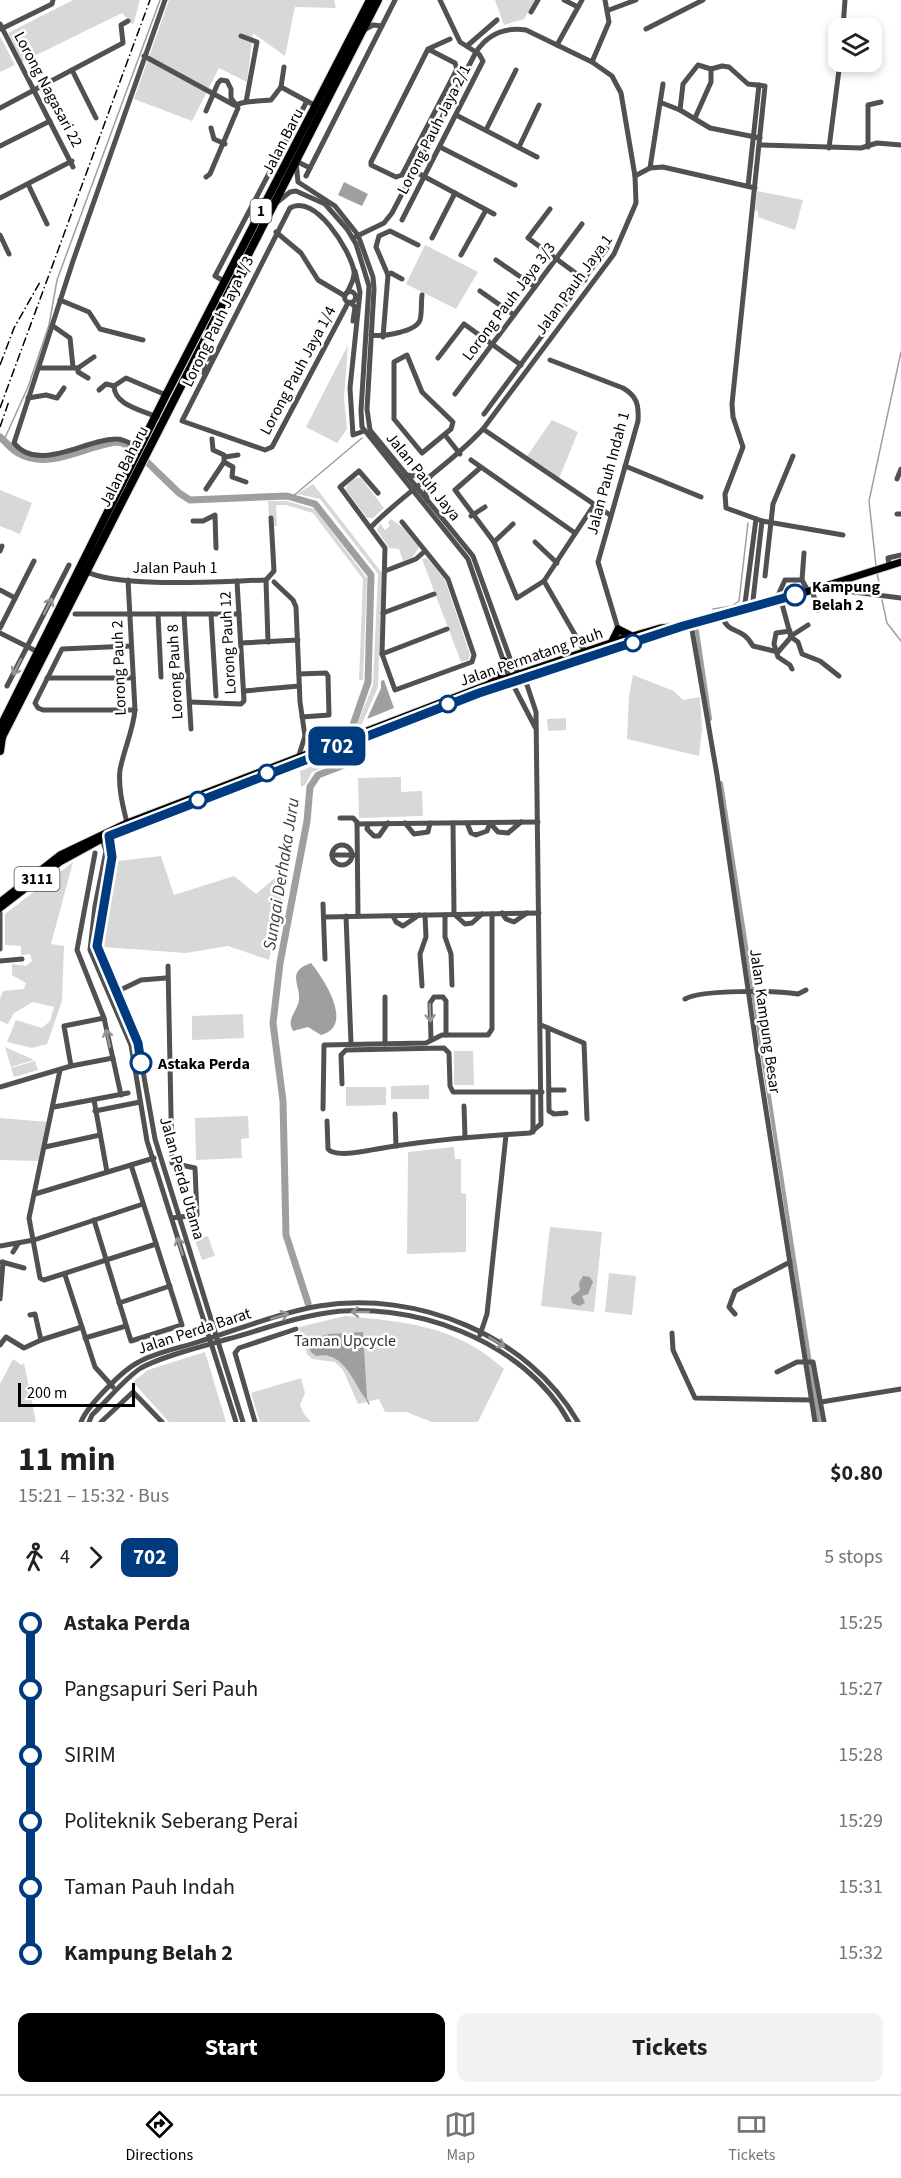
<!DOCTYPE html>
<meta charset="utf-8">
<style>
:root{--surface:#fff;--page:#f2f2f2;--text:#202124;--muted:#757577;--line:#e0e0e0;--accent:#000}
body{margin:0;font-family:"Source Sans 3",sans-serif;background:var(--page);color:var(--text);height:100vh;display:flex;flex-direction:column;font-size:22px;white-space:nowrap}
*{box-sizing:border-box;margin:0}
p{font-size:20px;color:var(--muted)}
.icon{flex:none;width:33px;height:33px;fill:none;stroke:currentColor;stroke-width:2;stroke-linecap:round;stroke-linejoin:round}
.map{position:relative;height:1422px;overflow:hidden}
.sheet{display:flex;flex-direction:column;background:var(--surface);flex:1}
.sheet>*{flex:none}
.badge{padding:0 12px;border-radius:9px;font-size:21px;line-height:39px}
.fabs{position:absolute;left:828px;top:18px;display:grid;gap:12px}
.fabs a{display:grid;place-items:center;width:54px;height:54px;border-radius:12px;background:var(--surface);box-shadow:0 3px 9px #0003;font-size:30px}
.scale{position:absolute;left:18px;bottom:15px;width:117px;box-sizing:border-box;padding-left:6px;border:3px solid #000;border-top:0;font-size:16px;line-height:21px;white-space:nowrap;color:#000;-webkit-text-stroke:4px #fff;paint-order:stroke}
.map>.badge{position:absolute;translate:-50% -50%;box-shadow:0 0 0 3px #fff}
.legs{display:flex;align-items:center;gap:9px;height:66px;padding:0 18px;font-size:20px}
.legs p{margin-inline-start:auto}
.head{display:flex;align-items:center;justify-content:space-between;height:102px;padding:0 18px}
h1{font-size:33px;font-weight:700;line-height:45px}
.action{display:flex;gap:12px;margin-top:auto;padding:12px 18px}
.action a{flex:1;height:69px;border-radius:12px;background:var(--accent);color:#fff;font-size:24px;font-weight:700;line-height:69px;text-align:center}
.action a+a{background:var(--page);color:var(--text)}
ul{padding:0 18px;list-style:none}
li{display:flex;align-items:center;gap:21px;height:66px;font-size:22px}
li i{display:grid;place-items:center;width:9px;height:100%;margin:0 8px;background:currentColor}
li i::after{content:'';width:15px;height:15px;margin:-8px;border:4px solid;border-radius:50%;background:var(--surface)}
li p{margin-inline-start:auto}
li:first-child i{background:linear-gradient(#0000 50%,currentColor 0)}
li:last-child i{background:linear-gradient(currentColor 50%,#0000 0)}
.menu{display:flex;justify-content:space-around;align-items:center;height:84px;border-top:2px solid var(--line);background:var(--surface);font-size:16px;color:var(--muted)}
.menu a{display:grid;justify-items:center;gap:3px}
.menu .on{color:var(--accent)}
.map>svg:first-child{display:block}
</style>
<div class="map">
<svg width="901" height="1422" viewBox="0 0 901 1422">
<rect width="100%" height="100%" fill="#fff"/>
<g fill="#d8d8d8">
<polygon points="73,0 140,0 133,25 122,13 22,62 8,33"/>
<polygon points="169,0 334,0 336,8 295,7 285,56 253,33 247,82 219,68 192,121 134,99"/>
<polygon points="495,0 535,0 524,19 504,25"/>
<polygon points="0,36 15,65 0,72"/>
<polygon points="757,191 803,200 795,230 758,217 758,211 755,210"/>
<polygon points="425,245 478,272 456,309 406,284"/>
<polygon points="348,345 344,398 347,429 337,443 306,427"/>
<polygon points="552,420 578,432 558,481 525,459"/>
<polygon points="355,478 361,478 384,508 373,518 367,518 346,490 347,485"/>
<polygon points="313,484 382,573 378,687 361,726 356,727 373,685 378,574 320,499 297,494"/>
<polygon points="0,490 32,503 20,534 0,526"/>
<polygon points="268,501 286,501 314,509 367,578 363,680 359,680 363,579 313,513 286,505 276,505 277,526 273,526 272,517 269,516"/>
<polygon points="391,519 402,527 419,547 413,557 403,561 399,549 389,548 377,530 380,523 385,530 390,526 388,522"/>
<polygon points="427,558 445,580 470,655 468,660 461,662 422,559"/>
<polygon points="633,675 674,691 683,700 700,697 702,729 699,756 627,739 629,696"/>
<polygon points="566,718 566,730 548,731 547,719"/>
<polygon points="353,750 353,756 312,772 306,784 301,787 300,771"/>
<polygon points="401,777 401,792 422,791 423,816 359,818 358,778"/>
<polygon points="161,856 174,895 234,876 256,894 288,867 269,960 228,946 186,953 103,947 118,861"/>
<polygon points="73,862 51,944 64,946 62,1001 47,1044 32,1048 7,1042 16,1020 42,1028 50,1021 54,1007 33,1002 14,1013 8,1024 0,1021 0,999 3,991 24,989 26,983 12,975 12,964 26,966 32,961 30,954 21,955 21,946 5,945 5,914"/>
<polygon points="243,1014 244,1038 192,1040 192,1016"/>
<polygon points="5,1047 34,1060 11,1067"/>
<polygon points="454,1051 473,1051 474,1085 454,1085"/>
<polygon points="35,1061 38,1070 14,1077 11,1068"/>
<polygon points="429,1085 429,1099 391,1099 391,1086"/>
<polygon points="346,1087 386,1087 386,1105 346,1106"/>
<polygon points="248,1116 249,1138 241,1139 242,1158 196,1160 195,1118"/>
<polygon points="0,1118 49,1122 39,1161 0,1160"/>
<polygon points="454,1147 455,1159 461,1159 461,1193 466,1194 466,1252 407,1254 408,1152"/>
<polygon points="550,1227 602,1232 594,1312 541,1306"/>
<polygon points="208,1236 215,1256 202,1260 195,1240"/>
<polygon points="609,1273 636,1276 632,1315 605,1312"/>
<path d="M 345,1316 C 406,1322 455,1325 504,1369 L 478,1422 L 432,1422 L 406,1412 L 385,1412 L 379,1399 L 358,1404 L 343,1370 L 335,1362 L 312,1359 L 307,1354 L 299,1327 Z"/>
<polygon points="205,1352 226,1422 169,1422 133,1382 148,1370"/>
<polygon points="13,1359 22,1365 24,1363 36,1422 0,1422 0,1384"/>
<polygon points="301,1378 305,1393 300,1405 304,1414 311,1422 260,1422 251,1393"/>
</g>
<g fill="#9f9f9f">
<polygon points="344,182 368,194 362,206 338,195"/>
<polygon points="384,680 394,708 367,719 381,688 381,681"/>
<path d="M 311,963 C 324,979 355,1026 321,1035 L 308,1027 L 293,1031 C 287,1020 294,1015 298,1004 C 304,987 283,973 311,963 Z"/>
<polygon points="583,1276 590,1277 593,1282 588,1294 582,1296 585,1303 579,1306 572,1303 571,1297 580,1290 579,1283"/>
<path d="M 363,1332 L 367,1398 L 365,1398 C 352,1380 343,1350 316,1356 L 311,1352 L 307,1340 L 329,1334 Z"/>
</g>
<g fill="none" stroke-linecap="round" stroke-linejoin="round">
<g stroke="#9f9f9f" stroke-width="1.5">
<polyline points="4,440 28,387 49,325 57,280 160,0"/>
<polyline points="292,497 362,438"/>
<polyline points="876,566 869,501 901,352"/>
<polyline points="877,573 881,592"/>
<polyline points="882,600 887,623 901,641"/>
<polyline points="713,609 732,606 739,601 748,523"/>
<polyline points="366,1398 369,1404"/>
</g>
<g stroke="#9f9f9f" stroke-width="4">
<polyline points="697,631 710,719"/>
<polyline points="721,783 819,1422"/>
</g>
<g stroke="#9f9f9f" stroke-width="7">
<path d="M 0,437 C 6,442 11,449 18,453 C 49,471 84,446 116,442 L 123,443 L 133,452"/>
<polyline points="145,460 179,493 190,500 287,496 315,504 371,575 368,682 352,728 360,754 357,760 318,775 310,787 307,821 280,963 273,1023 283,1101 286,1235 308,1303"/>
</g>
<defs>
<g id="major">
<polyline points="611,643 618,629 630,635"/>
<polyline points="489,684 501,673 504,661"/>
<polyline points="0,902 60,855 127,823 489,684 622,639 660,628 681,626"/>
<polyline points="0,908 60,862 102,839 339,746 479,693 683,626 752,609 901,562"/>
</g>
<g id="highway">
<polyline points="0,728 166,395 370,0"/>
<polyline points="0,741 378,0"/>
<polyline points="0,751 2,737"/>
</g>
</defs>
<use href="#major" stroke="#dbdbdb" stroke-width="9"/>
<use href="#highway" stroke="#dbdbdb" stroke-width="10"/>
<g stroke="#515151" stroke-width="5">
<polyline points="564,0 578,7"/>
<polyline points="609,10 636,0"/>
<polyline points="531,12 538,0"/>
<polyline points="0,24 73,167"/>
<polyline points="843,28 845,0"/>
<polyline points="1,29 52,4 53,0"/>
<polyline points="646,29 703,0"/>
<polyline points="364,30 373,25 382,26"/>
<polyline points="241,36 257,42 246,102"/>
<polyline points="557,45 582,0"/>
<polyline points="467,46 497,20"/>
<polyline points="428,49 455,63 457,69 402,175 396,177 371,165 371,162 428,49 450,39"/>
<polyline points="144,56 234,105 246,102 271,100 281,87 284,67"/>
<polyline points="592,62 609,22 605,0"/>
<polyline points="72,70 96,118"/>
<polyline points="281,87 316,106"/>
<polyline points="662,103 680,110 710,128 760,138"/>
<polyline points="0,108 123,43 121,25 128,21"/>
<polyline points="680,110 683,84 698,65 711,69 722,66 729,67 748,84 765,86 732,404 733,417 743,447 725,494 726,508 762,521 843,535"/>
<polyline points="206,111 218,83 221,80 227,81 231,89 231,98 238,108 210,174 206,177"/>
<polyline points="456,115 537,157"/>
<polyline points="695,118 711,82 711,69"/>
<polyline points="211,128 214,139 225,144"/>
<polyline points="486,130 516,70"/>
<polyline points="760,145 861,148 877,143 901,145"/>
<polyline points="0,146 50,121"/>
<polyline points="440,147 515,185"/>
<polyline points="519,147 539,105"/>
<polyline points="868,147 868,105 881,102"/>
<polyline points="829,148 840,62"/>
<path d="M 310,168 L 296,161 L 298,182 L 335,206 L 358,235 L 373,277 L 374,289 L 367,409 L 370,430 L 473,556 L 512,664 L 527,685 L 536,712 L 541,1124 L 530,1133 C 479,1136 428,1140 377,1149 C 366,1151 335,1158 328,1149 L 327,1121"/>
<polyline points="650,168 663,84"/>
<polyline points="414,171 494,214"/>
<polyline points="306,176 395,0"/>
<polyline points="635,176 650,168 663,167 755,188"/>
<polyline points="28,184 47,224"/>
<polyline points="748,186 759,85"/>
<polyline points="0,198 72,161"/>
<polyline points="275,204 290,192 296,191 325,204 347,229 356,244 369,286 361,410 362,427 468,559 509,677 535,727"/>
<polyline points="550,209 528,238 585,280"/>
<polyline points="402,220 483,61 479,54 460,42 440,0"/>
<polyline points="276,232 301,253 318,280 345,296"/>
<polyline points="0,235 9,254"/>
<path d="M 353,238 L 384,223 L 392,213 L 476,52 C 488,34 505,27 526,30 L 592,62 L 612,76 L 621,93 L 635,176 L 636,203 L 614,254 L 483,429 C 449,466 406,491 371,527"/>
<polyline points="432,238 455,193"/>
<polyline points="461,255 486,210"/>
<polyline points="496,260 535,287"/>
<polyline points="355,271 360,292 350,388 353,435 364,431"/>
<polyline points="388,275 391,273 402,279"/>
<polyline points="224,281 215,276 307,101"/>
<polyline points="480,291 514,315"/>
<circle cx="350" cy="297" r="5.5"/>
<path d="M 347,293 C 350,285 355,280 354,271 C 350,250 315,193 290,208 L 182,421 L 265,450 L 272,447 L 348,303"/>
<polyline points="60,300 89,312 100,329 143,340"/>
<polyline points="351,303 355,307 353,321"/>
<polyline points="53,326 70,338 73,367"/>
<path d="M 371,335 C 382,337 416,332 420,320 C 422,313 421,303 422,295"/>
<polyline points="383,337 388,275 376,247 379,236 390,231 418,245"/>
<polyline points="204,345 203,358 208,359 215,354"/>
<polygon points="407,355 422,392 453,422 451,429 422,453 394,419 394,362"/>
<polyline points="438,358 464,324 521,365"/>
<path d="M 550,360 L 623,388 C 637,396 639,405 638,421 L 598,562 L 622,642"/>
<polyline points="39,368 78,368 94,357"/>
<polyline points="78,368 78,372 88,378"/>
<polyline points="190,373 200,363 205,366 204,373"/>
<polyline points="114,386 126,378 166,395"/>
<path d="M 114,386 C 114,405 142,410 157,417"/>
<polyline points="99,390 106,384 114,386"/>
<polyline points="455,394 582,224"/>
<polyline points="28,398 46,395 57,398 64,388"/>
<polyline points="484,414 607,248"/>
<polyline points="483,429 610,515"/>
<polyline points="445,435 460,454"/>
<polyline points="212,439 213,450 224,455 224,462 233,467 232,477 246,482"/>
<path d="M 134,445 C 129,443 123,439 117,439 C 87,438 39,474 14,443 L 73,261 L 165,0"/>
<polyline points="225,457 238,455"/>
<polyline points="471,460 575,533"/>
<polyline points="625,466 701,497"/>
<polyline points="480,468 455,490 494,542 517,598 544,581 594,505"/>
<polyline points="406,475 428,477"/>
<polyline points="897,479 901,469"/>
<polyline points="206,489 224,462"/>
<polyline points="378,493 359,471 340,487 385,548 382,654 395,690 472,662 474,655 448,579 402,522"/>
<polyline points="427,500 426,488 430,477"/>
<polyline points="897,514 901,514"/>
<polyline points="471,516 485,507"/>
<polyline points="193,521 203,521 215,515 216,548"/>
<polyline points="494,542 513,524"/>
<polyline points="535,542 557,563"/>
<polyline points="0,551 2,546"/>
<polyline points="804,553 802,580 808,591"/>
<polyline points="889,565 888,558 901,555"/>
<path d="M 85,571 C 120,589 223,581 266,580"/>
<polyline points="385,571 416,559 425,551"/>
<polyline points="765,576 773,504 793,456"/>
<polyline points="266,580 274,571 271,518"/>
<polyline points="266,580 268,642"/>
<polyline points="802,580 785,580 779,593 791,637 798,642 802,654 820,661 839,676"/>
<polyline points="544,581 585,652"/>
<polyline points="274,582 293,600 296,607 300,702 305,736 299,755"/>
<polyline points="835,582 838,590 901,598"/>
<polyline points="0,590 15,598"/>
<polyline points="812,590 818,610"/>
<polyline points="752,609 762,521"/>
<polyline points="744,611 756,519"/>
<polyline points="383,613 434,594"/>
<polyline points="75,614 239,614"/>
<polyline points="158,614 161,677"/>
<polyline points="184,614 191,729"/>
<polyline points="211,614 216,696"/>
<path d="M 722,617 C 730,636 741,625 753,646 L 778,652 L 791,637"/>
<polyline points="691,624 717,775 760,1072 815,1422"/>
<polyline points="0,628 34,561"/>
<polyline points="790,631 776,633 774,644 778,657 790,665 792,669"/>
<polyline points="0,633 38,652"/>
<polyline points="791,636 808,625"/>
<polyline points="241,643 298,640"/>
<polyline points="131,646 62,649 35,703 38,708 43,710 135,710"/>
<polyline points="382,654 447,629"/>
<polyline points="299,674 326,673 328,676 329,715 302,717"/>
<polyline points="47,678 133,678"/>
<polyline points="7,686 69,565"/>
<polyline points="244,691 299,686"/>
<polyline points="190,702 241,704 244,701 237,581"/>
<polyline points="305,736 318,748"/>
<polyline points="340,818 353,818 357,822 358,916"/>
<path d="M 127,823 C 123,806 118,788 120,770 C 124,749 133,731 135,710 L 128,580"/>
<polyline points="405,823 414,834 428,832 430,823"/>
<polyline points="453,823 454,914 465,924 472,923 482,914"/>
<polyline points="467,823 471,833 476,835 487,831 490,823 498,832 508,833 521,822"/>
<polyline points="357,824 538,822"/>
<polyline points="368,824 367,829 374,836 379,836 388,823"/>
<polyline points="109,836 112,857 102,906 98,950 138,1043 155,1139 243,1422"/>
<polyline points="102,839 106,851 95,906 90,950 131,1045 147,1141 236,1422"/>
<circle cx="342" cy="855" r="10"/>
<polyline points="95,853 77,950 104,1018 121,1095"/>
<polyline points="332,855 355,855"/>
<polyline points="323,904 325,959"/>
<polyline points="0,913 0,949"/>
<polyline points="502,913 506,919 514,922 527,913"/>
<polyline points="445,915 445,937 451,954 452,985"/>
<polyline points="346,916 351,1043"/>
<polyline points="393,916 396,922 403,926 419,915"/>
<polyline points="325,917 539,913"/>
<polyline points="0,961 22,959"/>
<polyline points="168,966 172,1163 195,1168 197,1215 172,1218"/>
<polyline points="422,986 420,954 426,937 425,915"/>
<polyline points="114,993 141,980 166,978"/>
<polyline points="385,997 385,1044"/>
<path d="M 685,999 C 703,989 776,991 798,994 L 806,990"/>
<polyline points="541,1025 584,1043 587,1119"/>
<polyline points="548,1028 549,1111 554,1114 566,1113"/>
<polyline points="431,1039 430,1003 434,997 443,997 446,1001 446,1035"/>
<polyline points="71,1066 64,1026 104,1018"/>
<polyline points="60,1070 29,1218 40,1278 44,1280 156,1244"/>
<polyline points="342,1084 341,1055 346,1050 444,1048 449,1053 450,1086 453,1092 542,1092"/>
<polyline points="0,1087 71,1066 113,1058"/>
<polyline points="549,1090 564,1090"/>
<polyline points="533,1092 533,1132"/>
<polyline points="94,1100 107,1172"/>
<polyline points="464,1106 465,1137"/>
<polyline points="54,1107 128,1093"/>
<polyline points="323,1109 324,1045 426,1043 442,1035 488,1035 492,1029 492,914"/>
<polyline points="95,1111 140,1102"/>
<polyline points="395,1114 396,1146"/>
<polyline points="45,1147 100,1135"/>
<polyline points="35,1194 154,1158"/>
<polyline points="94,1220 131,1341 182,1325 131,1165"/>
<polyline points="0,1246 34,1240 143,1204"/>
<polyline points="13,1252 18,1244"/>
<polyline points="2,1262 24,1268"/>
<polyline points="65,1275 95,1367 113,1387"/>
<polyline points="0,1299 3,1262"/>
<polyline points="119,1303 170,1286"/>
<polyline points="735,1314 729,1307 735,1291 790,1262"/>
<polyline points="30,1315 35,1314 41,1340"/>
<polyline points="672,1333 673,1350 695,1398 811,1400"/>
<polyline points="480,1335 487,1314 506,1135"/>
<polyline points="85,1338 126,1326"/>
<polyline points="0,1345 6,1337 24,1348 41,1340 82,1327"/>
<polyline points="777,1372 797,1362 813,1362 824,1422"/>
<polyline points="821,1402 901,1389"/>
<path d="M 81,1422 C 87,1406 122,1371 137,1363 C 155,1352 181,1348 201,1341 C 240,1329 279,1313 319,1306 C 417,1290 528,1335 578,1422"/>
<path d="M 89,1422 L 92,1415 C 107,1401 125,1378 141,1368 C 162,1356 204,1346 228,1339 C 258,1331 289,1319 320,1314 C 408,1298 525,1340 569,1422"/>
<polyline points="101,1422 133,1392 162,1422"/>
<polyline points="255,1422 235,1353 239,1348 296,1329"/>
</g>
<use href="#major" stroke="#000" stroke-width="7"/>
<use href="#highway" stroke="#000" stroke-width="8"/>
<g stroke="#000" stroke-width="1.5" stroke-dasharray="9 3 1.5 3" stroke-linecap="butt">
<polyline points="0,365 14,328 40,282"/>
<polyline points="0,408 150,0"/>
<polyline points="0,427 9,401"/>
</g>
</g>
<defs><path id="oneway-shaft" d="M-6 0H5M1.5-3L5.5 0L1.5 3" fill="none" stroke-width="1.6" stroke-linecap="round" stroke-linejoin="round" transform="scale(1.5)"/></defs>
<g stroke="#979797">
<use href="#oneway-shaft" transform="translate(48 606) rotate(-63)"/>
<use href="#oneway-shaft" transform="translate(17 667) rotate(117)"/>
<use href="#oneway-shaft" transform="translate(430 1013) rotate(88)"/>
<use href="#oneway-shaft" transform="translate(108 1038) rotate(-102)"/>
<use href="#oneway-shaft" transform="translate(180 1246) rotate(-107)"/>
<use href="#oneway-shaft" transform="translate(360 1312) rotate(179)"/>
<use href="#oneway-shaft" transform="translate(280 1316) rotate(-17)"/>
<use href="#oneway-shaft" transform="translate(497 1342) rotate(32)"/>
</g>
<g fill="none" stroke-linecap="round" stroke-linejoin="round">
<defs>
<polyline id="line-1" points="141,1063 138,1043 97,946 112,857 109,836 479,693 683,626 795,595"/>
</defs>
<use href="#line-1" stroke="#fff" stroke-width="14"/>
<use href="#line-1" stroke="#003b80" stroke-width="9"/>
</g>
<g fill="#fff" stroke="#003b80" stroke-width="3">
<circle cx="795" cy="595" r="10"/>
<circle cx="633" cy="643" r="8"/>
<circle cx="448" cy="704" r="8"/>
<circle cx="267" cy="773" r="8"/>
<circle cx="198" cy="800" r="8"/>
<circle cx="141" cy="1063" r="10"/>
</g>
<g text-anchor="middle" stroke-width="5" stroke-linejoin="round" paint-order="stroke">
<g fill="#fff" stroke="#4c4c4c" stroke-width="1.5">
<rect x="250.5" y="199" width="21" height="24" rx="4.5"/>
<rect x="14.5" y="867" width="45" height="24" rx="4.5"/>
</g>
<g font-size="15" font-weight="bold" fill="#000">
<text x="261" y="216">1</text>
<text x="37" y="884">3111</text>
</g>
<g font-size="16" fill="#000" stroke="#fff">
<text transform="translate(49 89) rotate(62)" y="6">Lorong Nagasari 22</text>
<text transform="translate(433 129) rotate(-63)" y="6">Lorong Pauh Jaya 2/1</text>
<text transform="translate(282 141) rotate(-63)" y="6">Jalan Baru</text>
<text transform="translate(573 284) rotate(-54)" y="6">Jalan Pauh Jaya 1</text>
<text transform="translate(508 301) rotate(-53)" y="6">Lorong Pauh Jaya 3/3</text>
<text transform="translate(217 321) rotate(-64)" y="6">Lorong Pauh Jaya 1/3</text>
<text transform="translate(297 370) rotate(-62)" y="6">Lorong Pauh Jaya 1/4</text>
<text transform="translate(123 466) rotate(-63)" y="6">Jalan Baharu</text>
<text transform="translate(607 473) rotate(-75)" y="6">Jalan Pauh Indah 1</text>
<text transform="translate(424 476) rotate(51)" y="6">Jalan Pauh Jaya</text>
<text x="175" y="573">Jalan Pauh 1</text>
<text transform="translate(227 643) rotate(-93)" y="6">Lorong Pauh 12</text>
<text transform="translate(531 656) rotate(-19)" y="6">Jalan Permatang Pauh</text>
<text transform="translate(118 668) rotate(-92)" y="6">Lorong Pauh 2</text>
<text transform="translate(174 672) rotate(-93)" y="6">Lorong Pauh 8</text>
<text transform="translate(766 1021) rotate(82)" y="6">Jalan Kampung Besar</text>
<text transform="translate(183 1178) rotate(74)" y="6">Jalan Perda Utama</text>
<text transform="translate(194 1330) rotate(-18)" y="6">Jalan Perda Barat</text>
</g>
<g font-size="16" font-weight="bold" fill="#000" stroke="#fff" text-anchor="start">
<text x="812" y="592">Kampung<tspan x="812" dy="18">Belah 2</tspan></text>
<text x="158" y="1069">Astaka Perda</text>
</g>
<g font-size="16" fill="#2f2f2f" stroke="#fff">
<text x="345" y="1346">Taman Upcycle</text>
</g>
<g font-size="18" font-style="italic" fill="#404040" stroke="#fff">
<text transform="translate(281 874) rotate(-81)" y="6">Sungai Derhaka Juru</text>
</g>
</g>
</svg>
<div class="fabs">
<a><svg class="icon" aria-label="layers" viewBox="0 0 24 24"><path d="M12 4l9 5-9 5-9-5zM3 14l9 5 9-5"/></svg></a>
</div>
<div class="scale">200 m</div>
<b class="badge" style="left:337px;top:746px;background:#003b80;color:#fff">702</b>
</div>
<section class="sheet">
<div class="head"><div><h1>11 min</h1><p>15:21 – 15:32 · Bus</p></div><b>$0.80</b></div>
<div class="legs"><svg class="icon" aria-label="walk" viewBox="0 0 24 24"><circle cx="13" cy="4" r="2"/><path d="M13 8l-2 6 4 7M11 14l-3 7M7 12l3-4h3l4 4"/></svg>4<svg class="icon" aria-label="forward" viewBox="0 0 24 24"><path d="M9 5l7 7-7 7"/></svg><b class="badge" style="background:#003b80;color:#fff">702</b><p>5 stops</p></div>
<ul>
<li><i style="color:#003b80"></i><b>Astaka Perda</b><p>15:25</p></li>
<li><i style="color:#003b80"></i><span>Pangsapuri Seri Pauh</span><p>15:27</p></li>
<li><i style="color:#003b80"></i><span>SIRIM</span><p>15:28</p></li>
<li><i style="color:#003b80"></i><span>Politeknik Seberang Perai</span><p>15:29</p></li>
<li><i style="color:#003b80"></i><span>Taman Pauh Indah</span><p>15:31</p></li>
<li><i style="color:#003b80"></i><b>Kampung Belah 2</b><p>15:32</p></li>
</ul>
<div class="action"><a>Start</a><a>Tickets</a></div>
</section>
<nav class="menu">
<a class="on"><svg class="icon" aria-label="directions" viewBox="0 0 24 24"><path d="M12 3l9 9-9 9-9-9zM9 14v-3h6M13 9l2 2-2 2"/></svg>Directions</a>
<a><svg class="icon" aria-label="map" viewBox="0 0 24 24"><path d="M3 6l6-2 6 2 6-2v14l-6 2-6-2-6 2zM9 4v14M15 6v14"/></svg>Map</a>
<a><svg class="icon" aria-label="tickets" viewBox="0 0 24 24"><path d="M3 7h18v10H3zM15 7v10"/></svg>Tickets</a>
</nav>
